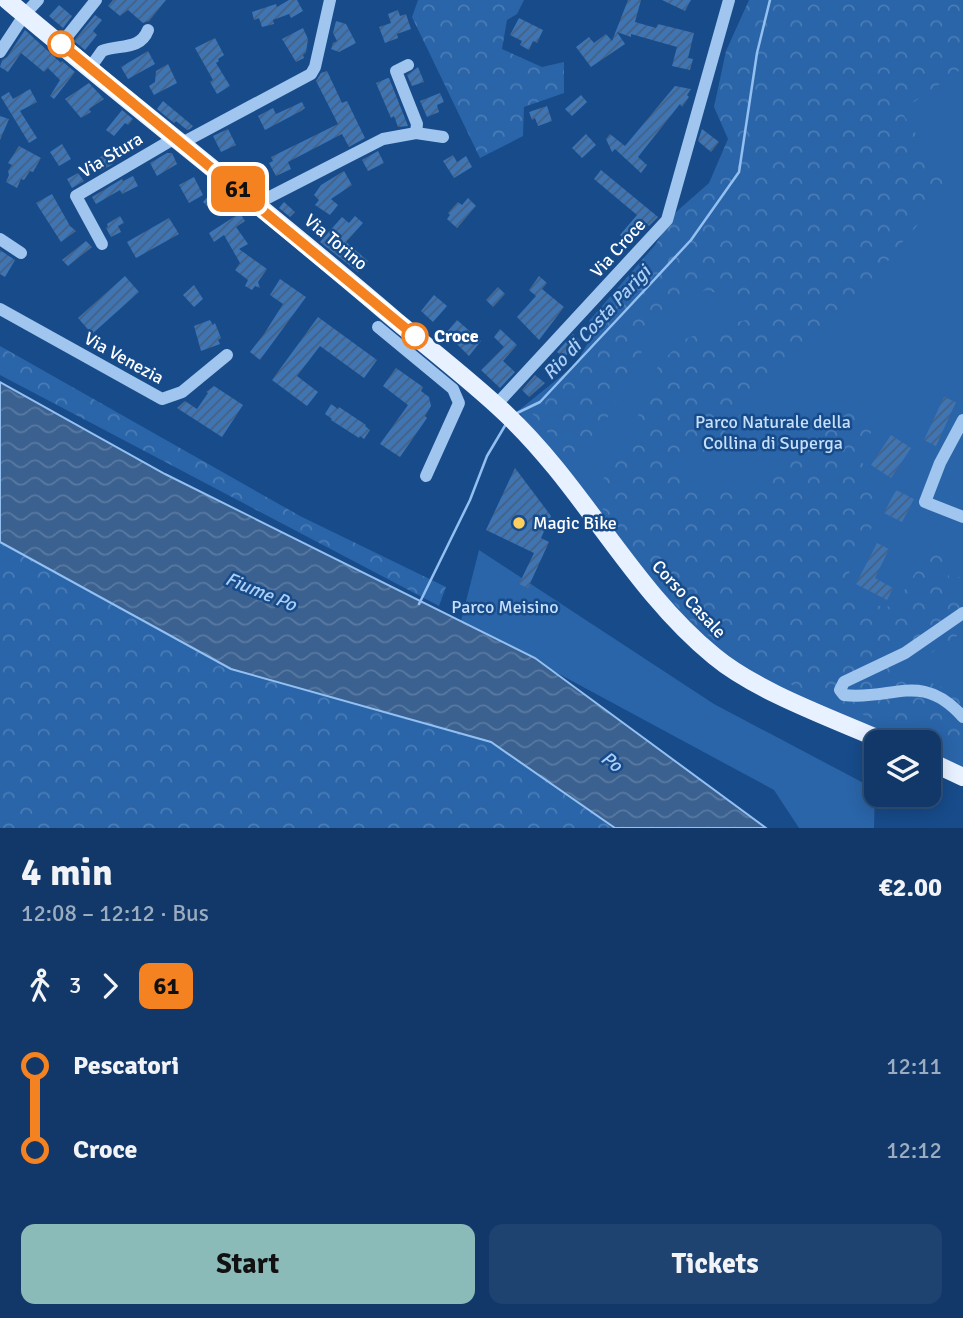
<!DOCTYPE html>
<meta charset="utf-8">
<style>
:root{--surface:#113868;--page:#1e4371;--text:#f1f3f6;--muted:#9cacc0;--line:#30527c;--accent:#8bbbb9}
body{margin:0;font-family:Signika,sans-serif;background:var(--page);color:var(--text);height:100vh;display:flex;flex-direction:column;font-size:26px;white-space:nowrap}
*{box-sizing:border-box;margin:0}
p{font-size:23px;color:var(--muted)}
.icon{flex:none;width:38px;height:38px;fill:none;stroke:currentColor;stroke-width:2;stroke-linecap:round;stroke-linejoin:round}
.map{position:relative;height:828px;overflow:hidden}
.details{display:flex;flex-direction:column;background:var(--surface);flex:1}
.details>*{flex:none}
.badge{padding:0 14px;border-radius:10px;font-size:24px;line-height:46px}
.controls{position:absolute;left:864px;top:730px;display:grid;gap:14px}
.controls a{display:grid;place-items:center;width:77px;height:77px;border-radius:14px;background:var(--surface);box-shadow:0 4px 18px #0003,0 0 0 2px var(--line);font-size:35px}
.map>.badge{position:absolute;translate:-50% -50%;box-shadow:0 0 0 4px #fff}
.legs{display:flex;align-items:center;gap:10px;height:77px;padding:0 21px;font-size:23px}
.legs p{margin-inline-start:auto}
.headline{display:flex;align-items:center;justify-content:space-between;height:119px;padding:0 21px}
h1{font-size:38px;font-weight:700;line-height:52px}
.button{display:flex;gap:14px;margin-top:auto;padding:14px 21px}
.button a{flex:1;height:80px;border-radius:14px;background:var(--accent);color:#111;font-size:28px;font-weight:700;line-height:80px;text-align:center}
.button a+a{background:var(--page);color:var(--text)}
ul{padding:0 21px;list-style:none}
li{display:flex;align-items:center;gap:24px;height:84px;font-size:26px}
li i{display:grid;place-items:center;width:10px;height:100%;margin:0 9px;background:currentColor}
li i::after{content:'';width:18px;height:18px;margin:-9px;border:5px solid;border-radius:50%;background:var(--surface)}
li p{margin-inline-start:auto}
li:first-child i{background:linear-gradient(#0000 50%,currentColor 0)}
li:last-child i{background:linear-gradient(currentColor 50%,#0000 0)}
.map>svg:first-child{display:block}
</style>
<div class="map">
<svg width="963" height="828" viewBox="0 0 963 828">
<defs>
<pattern id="forest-crowns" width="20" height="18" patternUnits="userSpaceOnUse" patternTransform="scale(1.75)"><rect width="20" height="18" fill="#2a65a9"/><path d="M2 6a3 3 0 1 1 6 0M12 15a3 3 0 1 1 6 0" fill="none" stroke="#4a7cb6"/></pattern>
<pattern id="water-waves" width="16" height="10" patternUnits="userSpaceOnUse" patternTransform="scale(1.75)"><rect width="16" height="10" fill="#3b6190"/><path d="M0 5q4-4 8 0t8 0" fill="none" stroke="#5879a1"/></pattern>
<pattern id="building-hatch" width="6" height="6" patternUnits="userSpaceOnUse" patternTransform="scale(1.75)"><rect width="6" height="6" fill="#4075b3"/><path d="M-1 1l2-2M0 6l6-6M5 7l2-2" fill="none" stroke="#466080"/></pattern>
</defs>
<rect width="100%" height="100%" fill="#174b8a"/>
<g fill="#2a65a9">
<polygon points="963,0 963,770 929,755 929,742 901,742 763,682 688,627 518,411 603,342"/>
<polygon points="479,550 714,704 875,789 874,828 799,828 774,790 461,621"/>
</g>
<g fill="url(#forest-crowns)">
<polygon points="418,0 524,0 517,14 507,20 502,49 542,67 564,62 564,93 524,107 523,136 480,158 412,17"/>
<path d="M 749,0 L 963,0 L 963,68 L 901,111 L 951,188 L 898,247 L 854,309 L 798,354 L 703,455 L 676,465 L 703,504 L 723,489 L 742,502 L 851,407 L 874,425 L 860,459 L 874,481 L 875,521 L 846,579 L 856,604 L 894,607 L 937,538 L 950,539 L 942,558 L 950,579 L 960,577 L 963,561 L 963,632 L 905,670 L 902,679 L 922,678 L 954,694 L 963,704 L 963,760 C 926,742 890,726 852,710 C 797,688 743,667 698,627 C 656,589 624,538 591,493 L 621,458 L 658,366 L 683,340 L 721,325 L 747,320 L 732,297 L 705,290 L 650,336 L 592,447 L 568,457 L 531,412 L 547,392 L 569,375 L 588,343 L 589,321 L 655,245 L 676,212 L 709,183 L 728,139 L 714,107 L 726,51 Z"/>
<polygon points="0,346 300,516 446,587 439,606 0,375"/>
<polygon points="0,542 231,669 491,742 615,828 0,828"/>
</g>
<polygon fill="url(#water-waves)" stroke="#93c0f1" stroke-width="2" points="0,382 165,474 535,658 766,828 615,828 491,742 231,669 0,542"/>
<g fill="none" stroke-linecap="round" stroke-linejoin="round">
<g stroke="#93c0f1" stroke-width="2.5">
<polyline points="515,414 540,402 627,309 691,240 739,172 757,53 770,0"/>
<polyline points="419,604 470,500 487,456 506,424"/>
</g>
</g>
<g fill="url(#building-hatch)">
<polygon points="113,0 166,0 149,21 143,23 128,10 120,16 108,6"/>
<polygon points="289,0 297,0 303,11 291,18 289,14 273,20 274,24 262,27 259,18 254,20 252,12 276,4 277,7"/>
<polygon points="628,0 641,0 635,22 656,28 658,24 694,33 688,58 693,59 690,70 672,66 677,47 631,34 631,37 617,32 625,44 591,67 576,47 589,37 594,43 606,34 612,41"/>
<polygon points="662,0 691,0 685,11"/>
<polygon points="59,5 72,16 63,28 49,16"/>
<polygon points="398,10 400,16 406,14 411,29 397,34 398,38 385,43 379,27 391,23 388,14"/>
<polygon points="95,15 102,20 93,31 97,35 85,50 74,41"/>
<polygon points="519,18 543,30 537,43 533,41 529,50 520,45 522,41 510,35"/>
<polygon points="336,21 346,24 356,43 339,52 331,49 333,43 337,41 333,33"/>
<polygon points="303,28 308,39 306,52 303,55 304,58 296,62 282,39"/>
<polygon points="25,30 61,63 62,61 75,72 54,99 50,96 60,80 48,68 44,72 21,53 8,72 0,67 2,60 7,57"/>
<polygon points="215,38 224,55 218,59 219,61 216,63 230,86 217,94 210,82 213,80 195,48"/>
<polygon points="148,51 155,64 128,79 121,67"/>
<polygon points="168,64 177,83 154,95 149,86 155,82 156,71"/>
<polygon points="418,67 424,82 412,86 407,75"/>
<polygon points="327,71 342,103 347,101 365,138 349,147 342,134 288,162 291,169 276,176 269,163 273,161 271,157 338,124 316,81 321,73"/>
<polygon points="388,78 389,78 408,126 398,127 394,116 391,118 376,83"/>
<polygon points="89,83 104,99 89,109 91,112 81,118 65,99"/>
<polygon points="675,86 691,89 687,95 689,97 682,107 680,104 638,157 647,165 641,173 615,149 612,152 606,139 610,134 625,146"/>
<polygon points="30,89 37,102 20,111 37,138 29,143 1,97 9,92 13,99"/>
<polygon points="440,93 444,102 437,105 439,112 427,117 420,101"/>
<polygon points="581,95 587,102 572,116 565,109"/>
<polygon points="163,101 193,126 190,129 187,130 176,121 174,123 157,109"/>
<polygon points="302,102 305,108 301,111 265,130 258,116 273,108 276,114"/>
<polygon points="547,106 552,121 538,126 535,118 532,120 529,112"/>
<polygon points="122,110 133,119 128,125 125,123 114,136 106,130"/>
<polygon points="0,116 9,119 0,140"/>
<polygon points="228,129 236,145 221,152 213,136"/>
<polygon points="702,129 719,142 711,152 698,141"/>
<polygon points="586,134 596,145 582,158 572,148"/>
<polygon points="62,144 71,159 59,166 50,152"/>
<polygon points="19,146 41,158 33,172 30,171 24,180 21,179 17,188 6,182 9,175 8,171 12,165 8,163"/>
<polygon points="378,151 384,163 368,171 362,160"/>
<polygon points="107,153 113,164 101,171 95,160"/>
<polygon points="167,153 172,153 177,164 157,176 150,163"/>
<polygon points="453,155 457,162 466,156 472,167 454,178 443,161"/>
<polygon points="601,170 658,217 649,226 645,222 627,242 620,235 637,215 594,179"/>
<polygon points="344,171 352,185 331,199 338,205 330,215 315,205 319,200 314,195 321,185"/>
<polygon points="78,173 84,181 72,188 67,179"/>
<polygon points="133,176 138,186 122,194 120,190 96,204 92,197 122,179 123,181"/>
<polygon points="194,177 203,195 189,203 179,185"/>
<polygon points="212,192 223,202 214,212 203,202"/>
<polygon points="52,194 70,226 76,231 61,242 36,203"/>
<polygon points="468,198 476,206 457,228 447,219 450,215 448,213 458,202 462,205"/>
<polygon points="284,202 295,212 290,217 279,208"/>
<polygon points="240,213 245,221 236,227 248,244 239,249 267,269 258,282 260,288 255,286 252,290 245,286 248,280 235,270 240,263 224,235 214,242 209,233"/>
<polygon points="120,216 124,223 118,226 121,232 111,237 106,228 108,227 107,224"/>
<polygon points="355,216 363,223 346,242 368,261 358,272 320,242 342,217 349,223"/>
<polygon points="169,218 179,234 136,258 127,242"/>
<polygon points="86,241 92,247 68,266 62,260"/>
<polygon points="0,250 15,260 5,277 0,274"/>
<polygon points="125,276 139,292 92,334 78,318"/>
<polygon points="539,276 547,283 542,289 564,307 539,340 517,317 536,296 529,290"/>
<polygon points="280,279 306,297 260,360 250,352 264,334 283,304 270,295"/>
<polygon points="194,285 203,299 194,307 183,295"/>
<polygon points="498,287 505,294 493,307 486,300"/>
<polygon points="434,295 447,306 433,322 421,311"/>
<polygon points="318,317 377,360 364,378 320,346 297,376 318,392 307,406 272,380"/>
<polygon points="210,320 213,325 215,323 221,338 218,340 220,344 201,351 194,326"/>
<polygon points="457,320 481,341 469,356 446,333"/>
<polygon points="500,329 517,345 503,361 515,372 500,388 481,370 504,347 494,337"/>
<polygon points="573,334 580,341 564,358 557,352"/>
<polygon points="396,368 423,387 421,391 429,397 431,406 425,416 427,418 400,457 380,444 408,405 383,386"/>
<polygon points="535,375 545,383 529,397 522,390"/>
<polygon points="214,386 243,405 222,437 177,408 185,401 197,409 208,393 206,392"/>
<polygon points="944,397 956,402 936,446 924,440"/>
<polygon points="331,404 338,409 339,407 366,425 365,426 370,430 364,439 360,436 359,438 331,420 332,419 325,414"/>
<polygon points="891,435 911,448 891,478 871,465"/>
<polygon points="515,468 551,516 541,538 549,542 528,588 519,584 534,553 486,530"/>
<polygon points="896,490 914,499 902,522 884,513"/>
<polygon points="877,543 889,549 875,578 893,588 887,600 856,584"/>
</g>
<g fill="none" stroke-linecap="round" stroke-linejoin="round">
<g stroke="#a0c5ee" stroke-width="12">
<polyline points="61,44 96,0"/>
<polyline points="0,52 25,14 38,0"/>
<polyline points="408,65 396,71 417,124 416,133"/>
<path d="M 90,68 L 102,51 C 118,44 140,51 148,30"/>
<polyline points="182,143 311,74 315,67 330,0"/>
<polyline points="256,204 383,139 416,133 443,137"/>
<polyline points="0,239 21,253"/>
<polyline points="102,244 76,196 175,138"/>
<polyline points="0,309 162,399 182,392 227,355"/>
<polyline points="378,327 453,389 459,403 426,476"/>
<polyline points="496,405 667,220 729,0"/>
<polyline points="963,420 940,463 925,502 963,517"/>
<path d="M 963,613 L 905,653 L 844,682 L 840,690 L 844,695 C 893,701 921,670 963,717"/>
</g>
<g stroke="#e8f1ff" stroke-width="18">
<path d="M 7,0 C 135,108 267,210 394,319 C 431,350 470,380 505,413 C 584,487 631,588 714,656 C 757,692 834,719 886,742"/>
<polyline points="929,761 963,777"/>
</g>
</g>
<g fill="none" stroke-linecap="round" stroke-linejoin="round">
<defs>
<polyline id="line-1" points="61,44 415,336"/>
</defs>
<use href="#line-1" stroke="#fff" stroke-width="16"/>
<use href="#line-1" stroke="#f58220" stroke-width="10"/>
</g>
<g fill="#fff" stroke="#f58220" stroke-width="3.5">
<circle cx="61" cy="44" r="12"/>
<circle cx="415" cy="336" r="12"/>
</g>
<circle fill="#ffce5e" stroke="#174b8a" stroke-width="2.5" cx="519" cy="523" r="7"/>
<g text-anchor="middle" stroke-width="5" stroke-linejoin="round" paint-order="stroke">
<g font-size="18" fill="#fff" stroke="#174b8a">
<text transform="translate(111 155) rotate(-31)" y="6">Via Stura</text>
<text transform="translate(336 242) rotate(40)" y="6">Via Torino</text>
<text transform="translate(618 248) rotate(-48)" y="6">Via Croce</text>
<text transform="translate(124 358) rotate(29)" y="6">Via Venezia</text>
<text transform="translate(689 599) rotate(47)" y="6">Corso Casale</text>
</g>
<g font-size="18" font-weight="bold" fill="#fff" stroke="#174b8a" text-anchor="start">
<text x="434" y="342">Croce</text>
</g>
<g font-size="18" fill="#c6dffa" stroke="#174b8a">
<text x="773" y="428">Parco Naturale della<tspan x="773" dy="21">Collina di Superga</tspan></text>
<text x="505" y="613">Parco Meisino</text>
</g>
<g font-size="18" fill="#fff" stroke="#174b8a" text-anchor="start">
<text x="533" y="529">Magic Bike</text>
</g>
<g font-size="19" font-style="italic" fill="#accff6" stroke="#174b8a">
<text transform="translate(596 322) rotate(-47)" y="7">Rio di Costa Parigi</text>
<text transform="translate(261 591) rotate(22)" y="7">Fiume Po</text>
<text transform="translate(612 761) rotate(37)" y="7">Po</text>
</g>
</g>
</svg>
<div class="controls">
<a><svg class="icon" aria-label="layers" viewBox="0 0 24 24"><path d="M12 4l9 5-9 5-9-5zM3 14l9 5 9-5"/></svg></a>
</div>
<b class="badge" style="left:238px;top:189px;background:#f58220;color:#111">61</b>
</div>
<section class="details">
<div class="headline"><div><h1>4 min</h1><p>12:08 – 12:12 · Bus</p></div><b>€2.00</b></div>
<div class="legs"><svg class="icon" aria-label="walk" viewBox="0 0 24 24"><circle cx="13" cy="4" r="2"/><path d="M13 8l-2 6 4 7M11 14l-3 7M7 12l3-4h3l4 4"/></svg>3<svg class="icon" aria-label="forward" viewBox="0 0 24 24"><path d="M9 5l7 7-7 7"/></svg><b class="badge" style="background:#f58220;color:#111">61</b></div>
<ul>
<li><i style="color:#f58220"></i><b>Pescatori</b><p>12:11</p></li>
<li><i style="color:#f58220"></i><b>Croce</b><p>12:12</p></li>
</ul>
<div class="button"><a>Start</a><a>Tickets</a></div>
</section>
